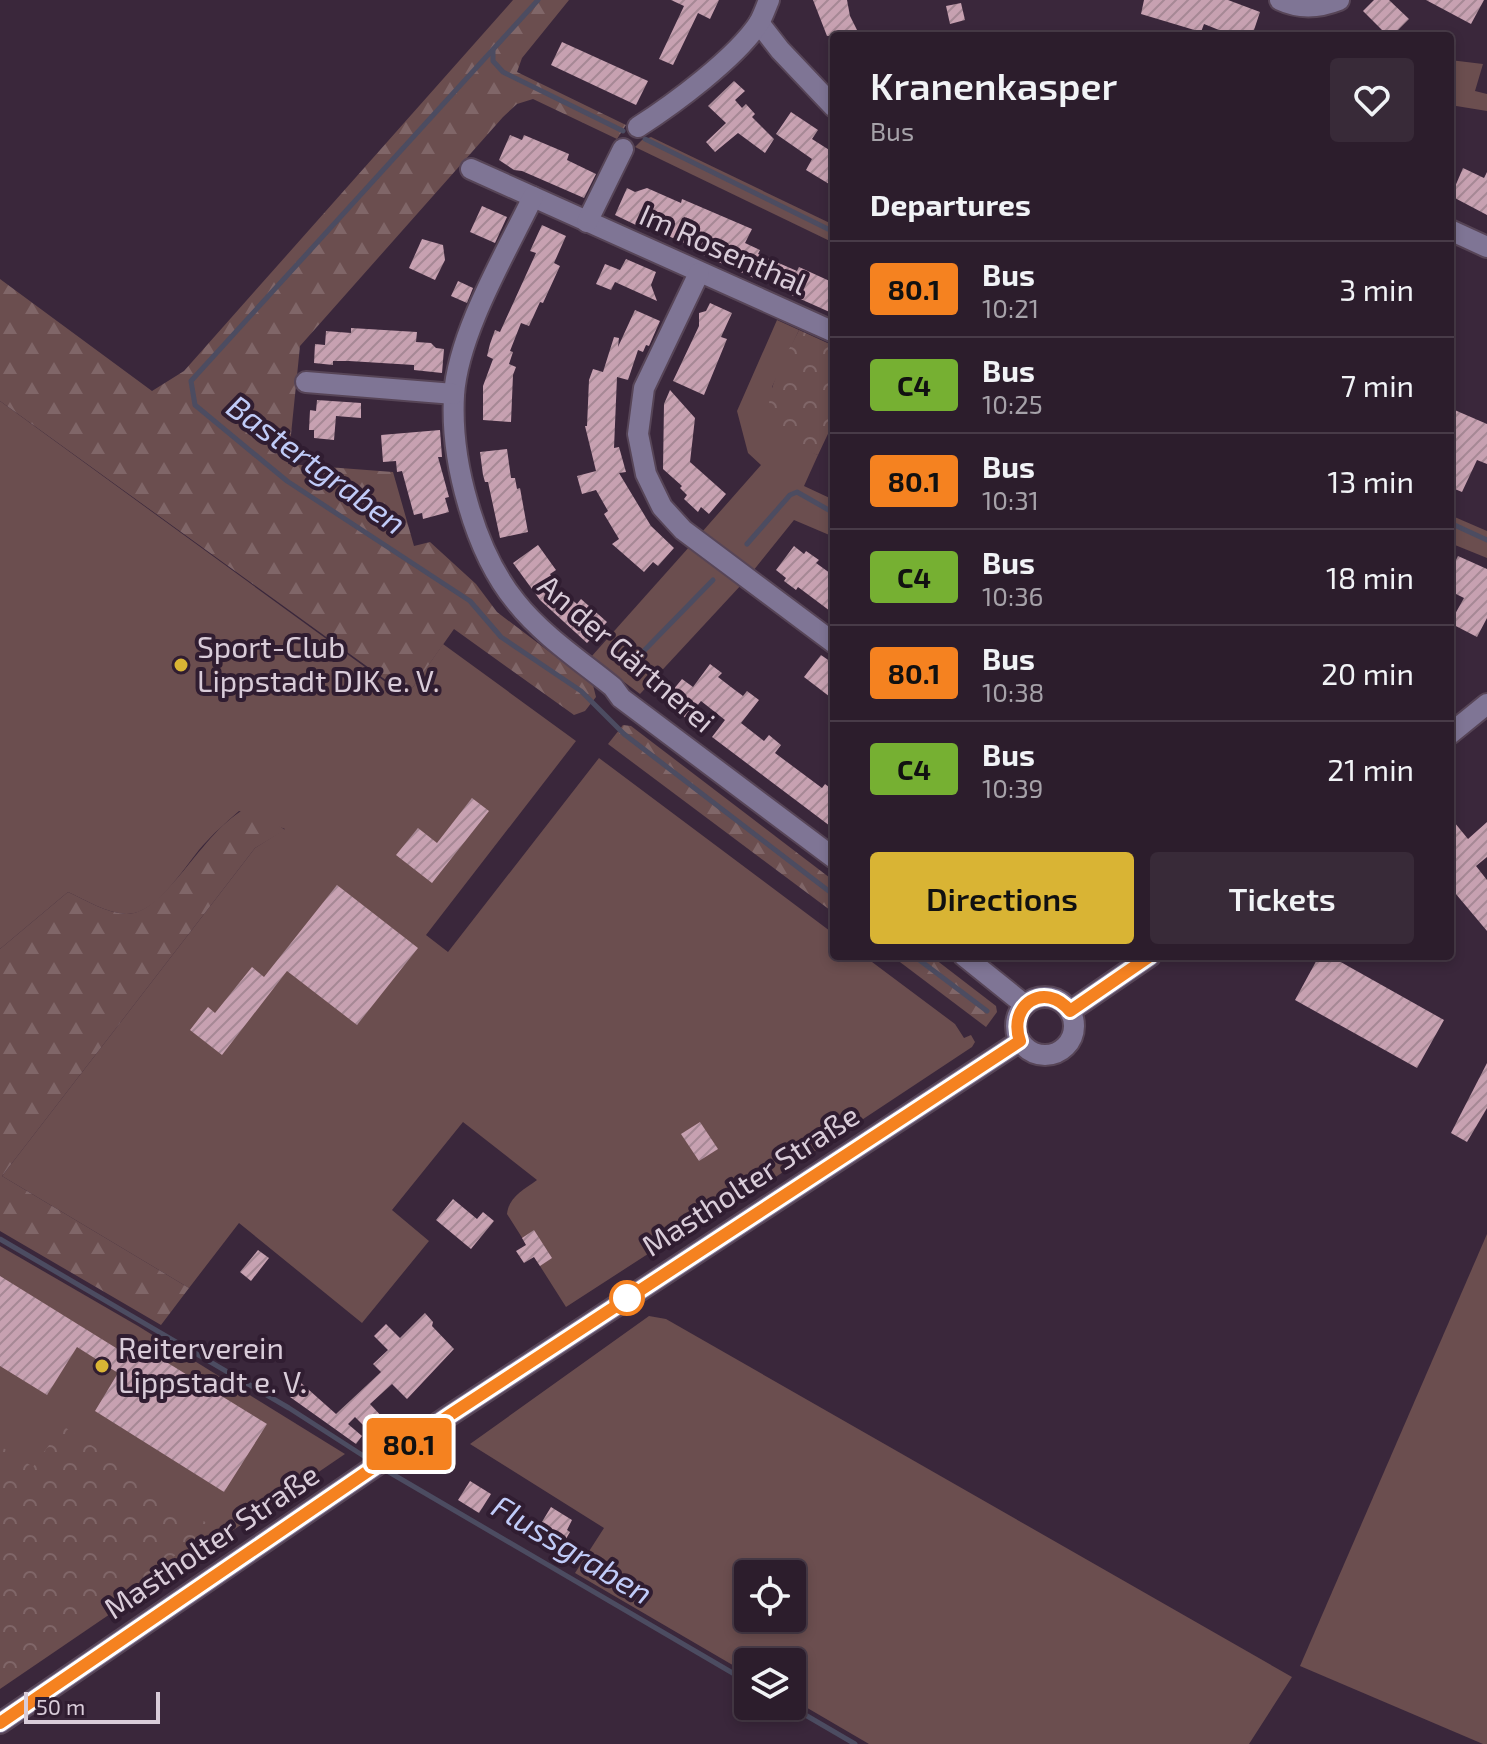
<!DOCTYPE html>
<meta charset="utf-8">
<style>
:root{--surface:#2c1d2c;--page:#382a38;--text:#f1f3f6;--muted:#a6a2a9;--line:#483b48;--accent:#d9b434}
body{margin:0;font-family:"Exo 2",sans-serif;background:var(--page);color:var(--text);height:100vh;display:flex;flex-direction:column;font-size:30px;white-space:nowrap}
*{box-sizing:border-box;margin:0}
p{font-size:26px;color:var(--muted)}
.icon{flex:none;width:44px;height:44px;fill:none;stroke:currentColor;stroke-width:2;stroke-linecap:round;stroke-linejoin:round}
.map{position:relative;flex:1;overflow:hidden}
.panel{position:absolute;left:830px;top:32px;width:624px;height:928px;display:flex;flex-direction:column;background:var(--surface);border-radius:8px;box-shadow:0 4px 12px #0003,0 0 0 2px var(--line)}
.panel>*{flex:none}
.badge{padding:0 16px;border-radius:6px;font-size:28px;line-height:52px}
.fabs{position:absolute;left:734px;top:1560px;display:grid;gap:16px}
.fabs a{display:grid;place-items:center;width:72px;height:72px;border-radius:8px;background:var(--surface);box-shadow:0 4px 12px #0003,0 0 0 2px var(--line);font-size:40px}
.scale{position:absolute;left:24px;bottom:20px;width:136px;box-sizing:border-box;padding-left:8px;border:4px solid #d9ccd9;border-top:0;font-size:22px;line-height:28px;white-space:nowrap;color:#d9ccd9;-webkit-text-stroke:6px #301d31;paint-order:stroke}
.map>.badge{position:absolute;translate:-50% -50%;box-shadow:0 0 0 4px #fff}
h2{padding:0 40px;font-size:30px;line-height:72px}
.round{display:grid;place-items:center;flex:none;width:84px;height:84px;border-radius:8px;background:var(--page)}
.overview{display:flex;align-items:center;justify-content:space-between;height:136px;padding:0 40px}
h1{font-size:38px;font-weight:600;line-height:60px}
.primary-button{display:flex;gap:16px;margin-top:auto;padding:16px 40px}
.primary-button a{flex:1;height:92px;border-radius:8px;background:var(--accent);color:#111;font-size:32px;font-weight:600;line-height:92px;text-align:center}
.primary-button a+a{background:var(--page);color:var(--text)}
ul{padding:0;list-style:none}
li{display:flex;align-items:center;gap:24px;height:96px;padding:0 40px;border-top:2px solid var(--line)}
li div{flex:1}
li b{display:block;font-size:30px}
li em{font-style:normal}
li .badge{min-width:88px;font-weight:700;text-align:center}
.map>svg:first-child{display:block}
</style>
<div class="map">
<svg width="1487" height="1744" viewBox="0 0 1487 1744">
<defs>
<pattern id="forest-firs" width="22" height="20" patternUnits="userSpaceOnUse" patternTransform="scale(2)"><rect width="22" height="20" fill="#6b4e4f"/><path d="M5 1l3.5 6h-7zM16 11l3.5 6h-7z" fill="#806668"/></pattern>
<pattern id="park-crowns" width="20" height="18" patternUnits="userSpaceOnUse" patternTransform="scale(2)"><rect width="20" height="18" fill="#6b4e4f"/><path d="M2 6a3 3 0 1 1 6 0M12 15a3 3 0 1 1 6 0" fill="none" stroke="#806668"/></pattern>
<pattern id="building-hatch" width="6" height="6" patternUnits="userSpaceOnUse" patternTransform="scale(2)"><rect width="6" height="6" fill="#c7a1b1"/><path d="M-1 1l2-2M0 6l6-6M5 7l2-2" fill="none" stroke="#a68895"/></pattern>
</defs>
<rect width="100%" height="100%" fill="#3a273b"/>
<g fill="#6b4e4f" fill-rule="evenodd">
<polygon points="1450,60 1483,64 1475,91 1487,94 1487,111 1450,105"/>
<polygon points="651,137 834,225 834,243 635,147 642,140"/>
<polygon points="777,320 799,330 772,387 783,439 818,455 804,486 834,500 834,537 794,520 753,571 702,532 761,465 748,453 737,411"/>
<path d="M 0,401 L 391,686 L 411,690 L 443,644 L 576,741 L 426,935 L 448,952 L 599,758 L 834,934 L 834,956 L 864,956 L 955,1024 L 964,1038 L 971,1035 L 975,1042 L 972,1047 L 741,1200 L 731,1193 L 716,1203 L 719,1208 L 566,1307 L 507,1214 C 509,1196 524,1190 537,1180 L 463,1122 L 392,1210 L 429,1241 L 362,1323 L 239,1223 L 189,1288 L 2,1176 L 255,848 L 285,829 L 239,811 C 228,821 217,830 207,841 C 186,862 159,915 126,914 C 106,913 86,900 68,892 L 0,949 Z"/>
<polygon points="1450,515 1487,531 1487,558 1450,543"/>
<polygon points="690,546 742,584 640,694 591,657"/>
<polygon points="1487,1234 1487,1744 1483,1744 1300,1666"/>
<polygon points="0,1246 138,1326 345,1454 0,1689"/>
<path d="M 649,1316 L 666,1319 L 1292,1677 L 1249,1744 L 869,1744 L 792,1699 L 792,1662 L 748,1662 L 748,1674 L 575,1573 L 604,1528 L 470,1444 ZM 792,1574 L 792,1618 L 748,1618 L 748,1574 Z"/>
</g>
<g fill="url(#forest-firs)">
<polygon points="513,0 569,0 522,58 517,72 626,125 617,139 533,99 517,104 503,117 300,346 288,464 393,472 414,546 430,542 476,584 497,612 593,685 596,697 585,711 574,715 454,629 411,690 401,691 0,401 0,279 152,391 184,371"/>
<polygon points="623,725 631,726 834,881 834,913 608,744"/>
<path d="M 252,806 L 285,830 L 255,848 L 2,1176 L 189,1288 L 161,1325 L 0,1231 L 0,949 L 68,892 C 86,900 106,913 126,914 C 167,915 206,822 252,806 Z"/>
<polygon points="892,956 931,956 996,1006 997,1012 986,1027"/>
</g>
<g fill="url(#park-crowns)">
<path d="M 799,330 L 834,346 L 834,421 L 818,455 C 807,451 792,447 783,440 C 749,412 785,359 799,330 Z"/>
<polygon points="63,1426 214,1528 0,1680 0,1446 33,1467"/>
</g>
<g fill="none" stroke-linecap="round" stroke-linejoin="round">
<g stroke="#4c4c61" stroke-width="5">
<polyline points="538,0 191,381 195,405 287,481 470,601 501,637 581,691 624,734 834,895"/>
<polyline points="493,50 493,61 503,72 623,131"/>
<polyline points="645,139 834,232"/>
<polyline points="1450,523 1487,540"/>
<polyline points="747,544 790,495 797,492 834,513"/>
<polyline points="632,663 713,580"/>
<polyline points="914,956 987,1011"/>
<polyline points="0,1239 289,1408 373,1462"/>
<polyline points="382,1468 748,1682"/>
<polyline points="790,1706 855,1744"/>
</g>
</g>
<g fill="url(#building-hatch)">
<polygon points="671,0 719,0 710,19 698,13 673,65 659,59 684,6"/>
<polygon points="813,0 847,0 850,16 860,36 827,36"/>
<polygon points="1144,0 1228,0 1260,12 1252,36 1231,30 1229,34 1204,24 1201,32 1141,14"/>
<polygon points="1374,0 1389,0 1409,19 1392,36 1388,36 1363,11"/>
<polygon points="1426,0 1484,0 1471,24"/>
<polygon points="961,3 965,20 950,24 946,6"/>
<polygon points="562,42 648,81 636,105 551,65"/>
<polygon points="734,81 745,91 735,100 742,108 746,104 755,114 752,117 774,139 765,153 738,133 715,152 706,142 726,123 708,106"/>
<polygon points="791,112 818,130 812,139 834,153 834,187 806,170 812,159 776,134"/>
<polygon points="510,135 522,140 524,135 569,154 567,160 596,174 584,198 522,171 514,170 499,160"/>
<polygon points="1463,168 1484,178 1487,172 1487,215 1451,196"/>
<polygon points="627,188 635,192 647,188 681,203 682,199 752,229 745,243 760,250 758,254 797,271 799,267 834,283 834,314 787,293 790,287 758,273 756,279 690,249 691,246 666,235 670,226 643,213 638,226 615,215"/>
<polygon points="482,206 507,217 495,243 470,232"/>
<polygon points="542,225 566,236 554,263 560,266 543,303 540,302 529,326 521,323 510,351 513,352 509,364 516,367 513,375 511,422 483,420 483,386 493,359 487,356 490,344 495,330 500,332 536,253 530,251"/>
<polygon points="422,239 443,245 445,260 435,280 409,268"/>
<polygon points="626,259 656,272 651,285 657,301 615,282 611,290 596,284 605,264 620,270"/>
<polygon points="458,281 473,288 467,303 451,296"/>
<polygon points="710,303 732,313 721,337 727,339 704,395 673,381 699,326 699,313 706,311"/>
<polygon points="635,310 660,321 649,346 646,345 643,352 638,350 628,380 617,377 614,448 619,447 626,472 619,473 651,526 674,548 658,566 653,562 644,572 612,544 619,539 604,514 608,511 596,490 582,494 577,476 596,471 585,426 587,426 589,380 593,369 603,372 614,337 619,338 618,347"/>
<polygon points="351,328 417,332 416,342 431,343 436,348 444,349 442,373 414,370 414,365 349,361 333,361 333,365 314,363 315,344 325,345 326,331 351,333"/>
<polygon points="670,390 695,418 690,462 726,494 709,514 701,507 698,512 684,499 687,495 680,488 682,486 663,469 664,404"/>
<polygon points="317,400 361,403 361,418 336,416 334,440 314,438 314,430 309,430 310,410 316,411"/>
<polygon points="1450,408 1487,424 1487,464 1477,460 1462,492 1450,487"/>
<polygon points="440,430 442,457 438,457 449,497 445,498 449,512 423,519 422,513 414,515 402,471 397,472 396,461 383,462 381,435"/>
<polygon points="507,449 511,478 515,478 517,489 520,488 528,532 500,538 488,482 485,482 483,475 480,452"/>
<polygon points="538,545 556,570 550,574 560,590 577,604 581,599 607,622 587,643 540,600 513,563"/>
<polygon points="794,546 804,554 806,551 819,560 816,563 834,576 834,614 798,587 796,590 784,581 786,578 776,570"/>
<polygon points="1458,556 1487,569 1487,618 1477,637 1450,623 1464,598 1450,591 1450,572"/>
<polygon points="821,655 834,664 834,700 804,677"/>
<polygon points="710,664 722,673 718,677 731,687 743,696 747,691 759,700 741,723 764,741 769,735 781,745 775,753 822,788 825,784 834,791 834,829 712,737 725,720 701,701 687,719 664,701 682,679 693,687"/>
<polygon points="472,798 489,811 432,883 396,855 418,828 437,843"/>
<polygon points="1450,817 1468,839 1487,822 1487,857 1476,866 1487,880 1487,931 1450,887"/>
<polygon points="337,885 418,948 357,1025 287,971 222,1055 190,1030 208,1007 215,1013 252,967 264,977"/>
<polygon points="1319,956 1330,956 1444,1020 1417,1068 1295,1000"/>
<polygon points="1487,1063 1487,1108 1467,1142 1451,1133"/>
<polygon points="700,1122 718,1149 699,1161 681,1134"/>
<polygon points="453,1199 477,1219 483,1212 494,1221 471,1249 436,1220"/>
<polygon points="534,1230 552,1258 540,1266 534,1257 524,1263 516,1251 526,1245 522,1238"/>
<polygon points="258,1250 269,1258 251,1281 240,1272"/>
<polygon points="0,1276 129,1356 137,1344 267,1424 224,1492 95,1411 118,1373 77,1347 47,1395 0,1366"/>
<polygon points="425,1313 433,1322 432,1326 454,1349 407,1399 392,1384 370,1404 385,1420 371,1433 355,1417 348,1424 362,1436 356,1444 290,1397 300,1382 336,1414 381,1372 373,1364 388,1350 374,1336 386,1324 400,1338"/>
<polygon points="470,1481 491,1494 479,1513 458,1500"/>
<polygon points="551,1507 572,1520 567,1530 570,1532 557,1554 531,1540"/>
</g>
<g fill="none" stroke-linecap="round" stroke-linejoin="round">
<defs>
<g id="minor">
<path d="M 1280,0 C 1299,9 1319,8 1339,0"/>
<polyline points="759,23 780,50 834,107"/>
<path d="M 638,127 C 674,104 736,58 759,23 C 763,16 766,7 769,0"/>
<polyline points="471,169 834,332"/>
<path d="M 533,197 C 506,253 458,333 454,395 C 452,431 458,470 468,504 C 478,539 493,574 516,602 C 542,635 581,661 613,687 L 621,698 L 834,858"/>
<polyline points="587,222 623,149"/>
<polyline points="1450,230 1487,247"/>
<polyline points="699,273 644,388 638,434 646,474 662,507 683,530 834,643"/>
<polyline points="306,382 454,394"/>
<polyline points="1450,734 1487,704"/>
<polyline points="964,956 1025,1005"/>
<circle cx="1045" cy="1026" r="29"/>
<polyline points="1070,1011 1150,956"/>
<polyline points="0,1723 450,1415 1020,1041"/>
</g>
</defs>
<use href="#minor" stroke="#574557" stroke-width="24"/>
<use href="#minor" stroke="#7f7595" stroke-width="20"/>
</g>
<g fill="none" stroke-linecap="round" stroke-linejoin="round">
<defs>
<path id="line" d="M 0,1723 L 450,1415 L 1020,1041 C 1007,1005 1045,980 1070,1011 L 1150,956"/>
</defs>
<use href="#line" stroke="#fff" stroke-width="18"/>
<use href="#line" stroke="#f58220" stroke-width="12"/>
</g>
<g fill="#d9b434" stroke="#301d31" stroke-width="3">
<circle cx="181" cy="665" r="8"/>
<circle cx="102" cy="1366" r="8"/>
</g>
<circle fill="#fff" stroke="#f58220" stroke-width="4" cx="627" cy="1298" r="16"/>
<g text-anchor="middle" stroke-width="8" stroke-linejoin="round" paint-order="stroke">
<g font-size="30" fill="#d9ccd9" stroke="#301d31">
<text transform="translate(723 250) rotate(24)" y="10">Im Rosenthal</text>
<text transform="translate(626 654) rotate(41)" y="10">An der Gärtnerei</text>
<text transform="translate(751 1181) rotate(-33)" y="10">Mastholter Straße</text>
<text transform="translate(212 1542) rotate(-34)" y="10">Mastholter Straße</text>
</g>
<g font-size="30" fill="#d9ccd9" stroke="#301d31" text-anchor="start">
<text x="197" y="658">Sport-Club<tspan x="197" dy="34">Lippstadt DJK e. V.</tspan></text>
<text x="118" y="1359">Reiterverein<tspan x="118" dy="34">Lippstadt e. V.</tspan></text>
</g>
<g font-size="32" font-style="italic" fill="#c0cbf8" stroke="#301d31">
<text transform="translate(316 465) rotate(36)" y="11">Bastertgraben</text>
<text transform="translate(572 1550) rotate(31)" y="11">Flussgraben</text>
</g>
</g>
</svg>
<div class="fabs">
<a><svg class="icon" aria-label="locate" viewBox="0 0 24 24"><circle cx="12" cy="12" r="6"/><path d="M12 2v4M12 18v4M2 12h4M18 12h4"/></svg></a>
<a><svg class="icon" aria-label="layers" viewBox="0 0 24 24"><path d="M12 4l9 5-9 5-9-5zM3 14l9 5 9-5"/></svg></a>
</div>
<div class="scale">50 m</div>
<b class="badge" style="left:409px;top:1444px;background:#f58220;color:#111">80.1</b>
<section class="panel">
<div class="overview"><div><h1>Kranenkasper</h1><p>Bus</p></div><a class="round"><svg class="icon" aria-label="heart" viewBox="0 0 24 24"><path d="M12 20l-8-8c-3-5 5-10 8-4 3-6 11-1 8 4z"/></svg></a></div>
<h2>Departures</h2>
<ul>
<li><span class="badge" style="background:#f58220;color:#111">80.1</span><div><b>Bus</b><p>10:21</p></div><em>3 min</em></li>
<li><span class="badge" style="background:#76b032;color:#111">C4</span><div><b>Bus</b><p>10:25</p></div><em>7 min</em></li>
<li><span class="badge" style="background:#f58220;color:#111">80.1</span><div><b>Bus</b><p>10:31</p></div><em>13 min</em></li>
<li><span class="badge" style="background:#76b032;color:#111">C4</span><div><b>Bus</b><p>10:36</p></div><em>18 min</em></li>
<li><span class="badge" style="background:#f58220;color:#111">80.1</span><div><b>Bus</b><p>10:38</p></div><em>20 min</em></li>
<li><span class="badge" style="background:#76b032;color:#111">C4</span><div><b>Bus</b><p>10:39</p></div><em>21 min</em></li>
</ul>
<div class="primary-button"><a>Directions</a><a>Tickets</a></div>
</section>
</div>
